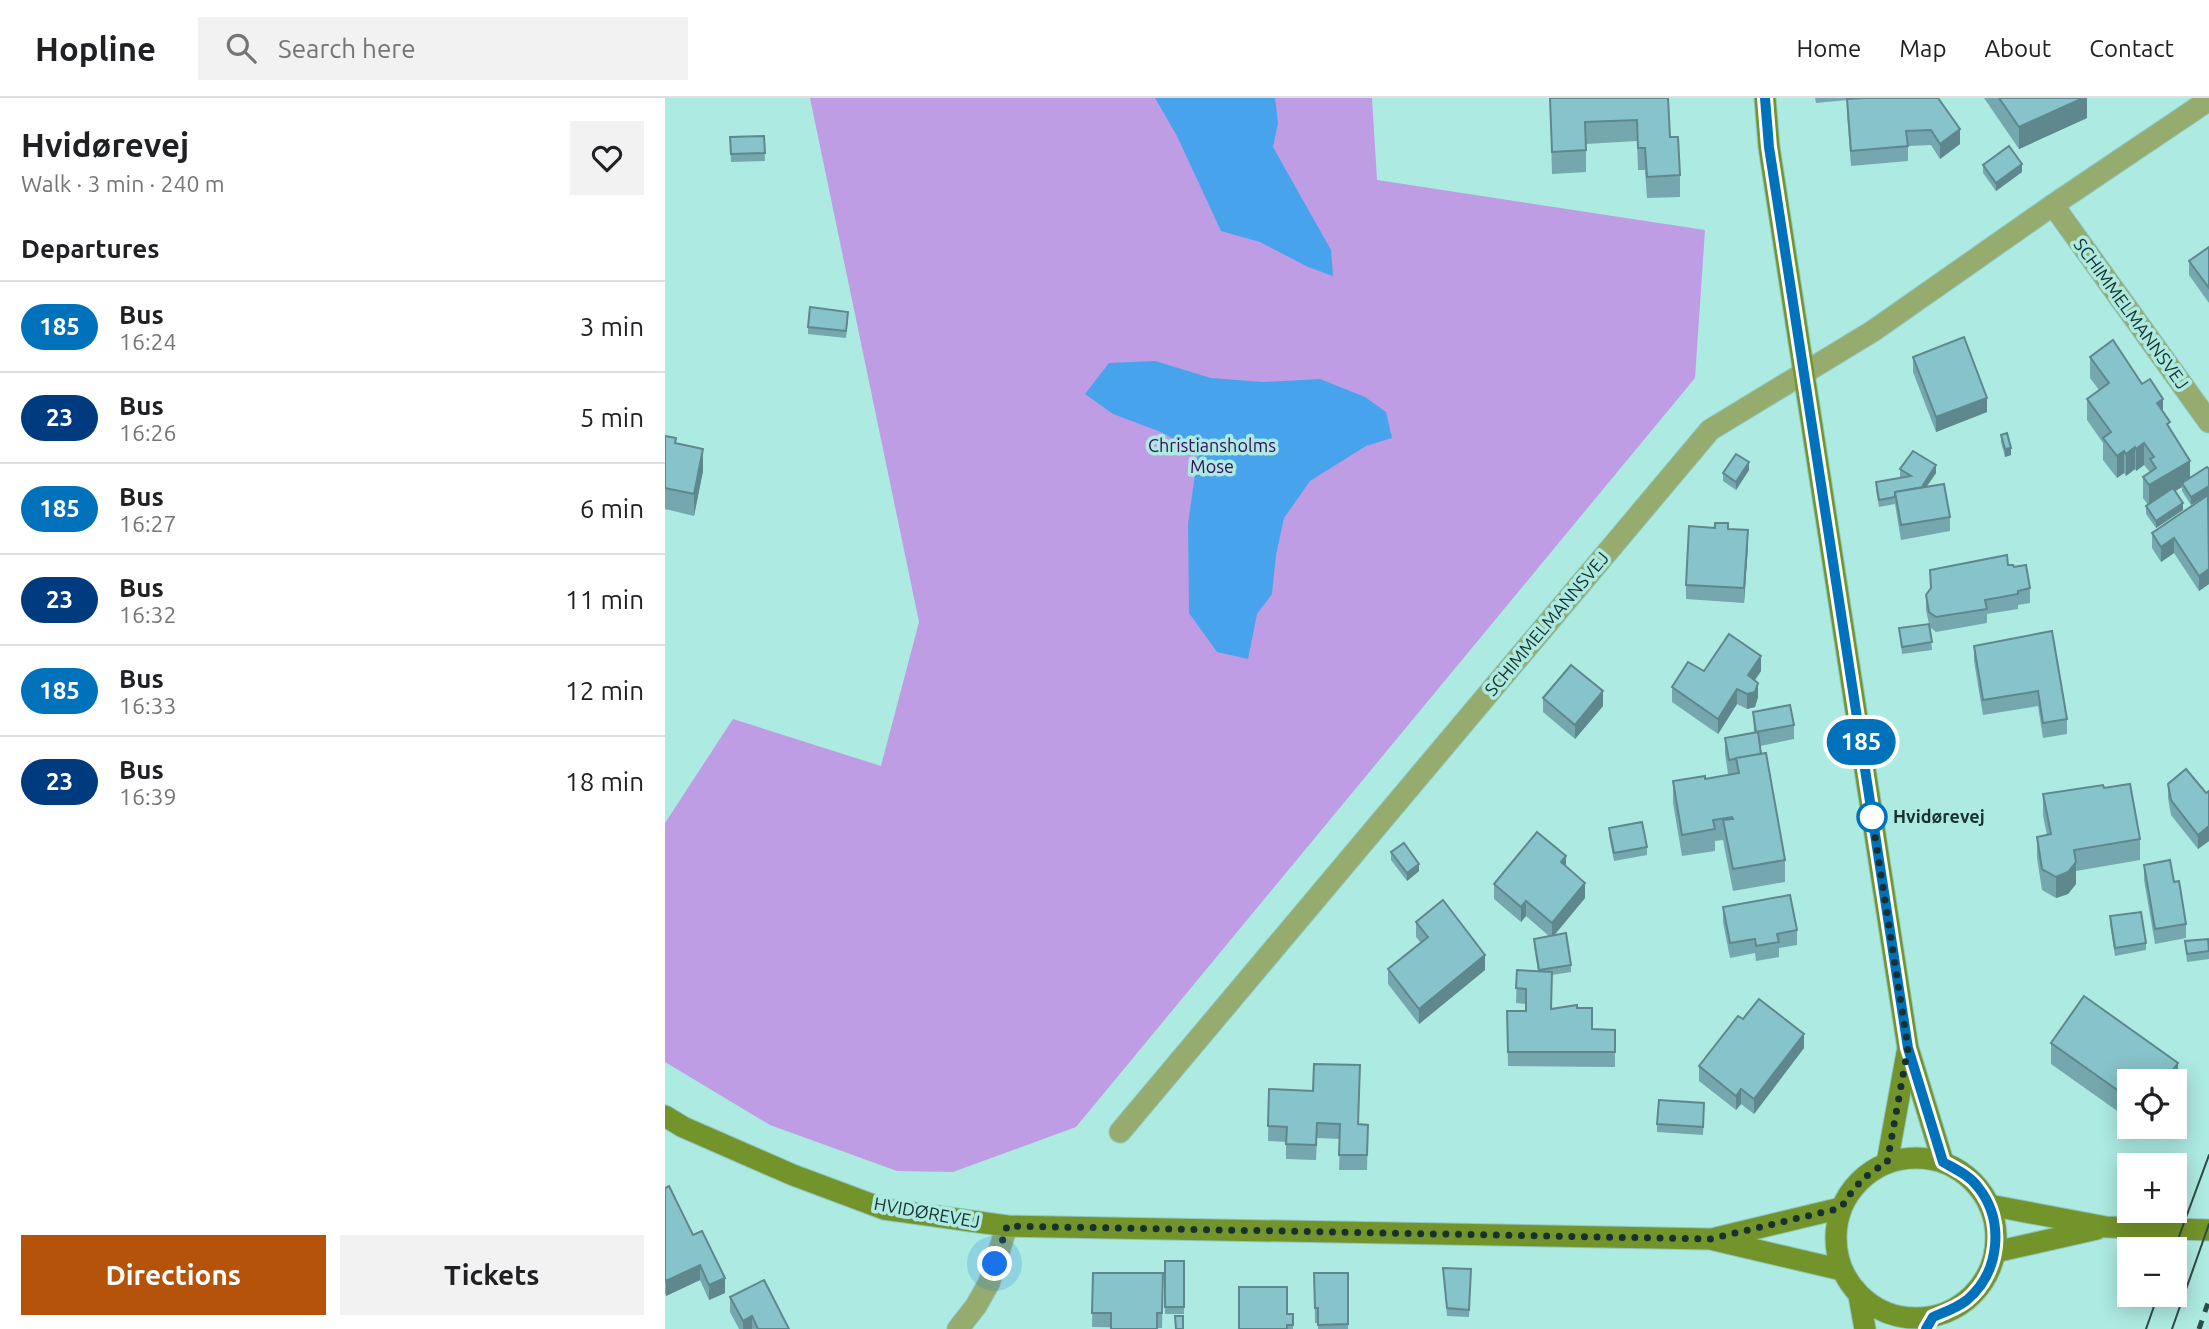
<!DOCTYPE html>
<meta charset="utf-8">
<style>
:root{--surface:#fff;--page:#f2f2f2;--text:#202124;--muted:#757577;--line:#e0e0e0;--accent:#b45309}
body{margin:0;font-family:Ubuntu,sans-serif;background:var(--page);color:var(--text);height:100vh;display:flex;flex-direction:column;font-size:26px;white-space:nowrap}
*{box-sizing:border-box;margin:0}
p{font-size:23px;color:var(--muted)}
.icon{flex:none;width:38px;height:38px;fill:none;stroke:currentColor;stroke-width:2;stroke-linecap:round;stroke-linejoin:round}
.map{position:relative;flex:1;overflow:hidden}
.details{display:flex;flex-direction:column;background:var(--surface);width:665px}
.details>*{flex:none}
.badge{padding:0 14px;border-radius:23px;font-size:24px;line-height:46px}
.controls{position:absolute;left:1452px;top:971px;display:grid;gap:14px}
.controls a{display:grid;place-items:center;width:70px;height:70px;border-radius:0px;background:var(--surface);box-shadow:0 4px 18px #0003;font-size:35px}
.you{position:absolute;width:35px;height:35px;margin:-18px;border:5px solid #fff;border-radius:50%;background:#1a73e8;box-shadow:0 0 0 10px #1a73e833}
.map>.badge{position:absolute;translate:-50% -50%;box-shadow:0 0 0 4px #fff}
h2{padding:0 21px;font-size:26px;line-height:63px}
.round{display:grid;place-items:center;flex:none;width:74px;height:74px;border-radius:0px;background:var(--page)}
.headline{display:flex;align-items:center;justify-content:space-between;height:119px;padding:0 21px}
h1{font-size:33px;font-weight:700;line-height:52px}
.primary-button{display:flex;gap:14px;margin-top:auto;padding:14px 21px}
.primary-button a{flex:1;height:80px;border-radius:0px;background:var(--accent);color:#fff;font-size:28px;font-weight:700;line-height:80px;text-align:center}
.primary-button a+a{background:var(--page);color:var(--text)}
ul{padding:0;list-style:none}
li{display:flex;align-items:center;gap:21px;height:91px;padding:0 21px;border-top:2px solid var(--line)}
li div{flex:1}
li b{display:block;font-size:26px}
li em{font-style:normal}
li .badge{min-width:77px;font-weight:700;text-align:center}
header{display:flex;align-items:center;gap:42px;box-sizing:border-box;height:98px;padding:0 35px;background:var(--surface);border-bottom:2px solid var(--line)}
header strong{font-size:33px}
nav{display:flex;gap:38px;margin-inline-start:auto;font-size:24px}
.search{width:490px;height:63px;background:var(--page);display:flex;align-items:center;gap:18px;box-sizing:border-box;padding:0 24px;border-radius:0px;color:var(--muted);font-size:26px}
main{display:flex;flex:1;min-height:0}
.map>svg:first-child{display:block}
</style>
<header>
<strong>Hopline</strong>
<div class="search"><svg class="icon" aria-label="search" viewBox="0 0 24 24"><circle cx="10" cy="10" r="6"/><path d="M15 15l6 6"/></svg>Search here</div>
<nav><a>Home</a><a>Map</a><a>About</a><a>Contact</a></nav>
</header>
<main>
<section class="details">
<div class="headline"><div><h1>Hvidørevej</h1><p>Walk · 3 min · 240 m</p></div><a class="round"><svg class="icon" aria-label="heart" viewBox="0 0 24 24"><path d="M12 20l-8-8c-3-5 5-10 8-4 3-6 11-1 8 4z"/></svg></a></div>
<h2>Departures</h2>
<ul>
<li><span class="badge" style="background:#0072bc;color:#fff">185</span><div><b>Bus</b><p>16:24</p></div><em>3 min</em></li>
<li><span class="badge" style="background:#003b80;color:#fff">23</span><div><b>Bus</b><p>16:26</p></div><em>5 min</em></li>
<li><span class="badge" style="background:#0072bc;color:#fff">185</span><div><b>Bus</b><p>16:27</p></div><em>6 min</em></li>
<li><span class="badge" style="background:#003b80;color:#fff">23</span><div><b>Bus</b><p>16:32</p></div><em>11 min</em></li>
<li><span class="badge" style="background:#0072bc;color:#fff">185</span><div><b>Bus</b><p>16:33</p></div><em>12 min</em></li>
<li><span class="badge" style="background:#003b80;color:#fff">23</span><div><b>Bus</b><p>16:39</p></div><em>18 min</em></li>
</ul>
<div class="primary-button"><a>Directions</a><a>Tickets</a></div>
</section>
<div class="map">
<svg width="1544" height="1231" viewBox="0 0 1544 1231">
<rect width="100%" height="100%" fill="#adeae1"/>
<polygon fill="#be9de4" points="145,0 707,0 712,82 1040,132 1030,280 411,1029 288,1074 232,1073 105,1027 0,964 0,725 68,621 216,668 254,524"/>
<g fill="#47a4ec">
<polygon points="490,0 610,0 613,25 608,49 666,152 668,178 643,169 595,144 556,133 512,38"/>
<polygon points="490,263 546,280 598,284 655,281 700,299 721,314 727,340 701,348 645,383 619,420 611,457 607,496 592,516 583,561 552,554 524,515 523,426 533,355 496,334 448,316 420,296 444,265"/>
</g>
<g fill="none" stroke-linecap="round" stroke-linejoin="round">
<defs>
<g id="street">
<polyline points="1388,107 1544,324"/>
<polyline points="455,1034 1045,332 1208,233 1388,107 1544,2"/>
<polyline points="293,1231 311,1208 324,1185 342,1128"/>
</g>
<g id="secondary">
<polyline points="1100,0 1104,49 1243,950 1278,1064"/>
<polyline points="0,1018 18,1029 128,1077 219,1111 342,1128 1045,1141 1177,1172"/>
<circle cx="1251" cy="1140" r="80"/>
<polyline points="1222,1065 1242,955"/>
<polyline points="1324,1107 1441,1129 1544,1132"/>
<polyline points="1051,1140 1176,1110"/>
<polyline points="1330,1154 1432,1131"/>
<polyline points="1194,1198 1200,1231"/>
</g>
</defs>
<use href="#street" stroke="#8fc5bd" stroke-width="23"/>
<use href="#secondary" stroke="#8fc5bd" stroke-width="23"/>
<use href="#street" stroke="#95ac6e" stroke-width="21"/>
<use href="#secondary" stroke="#73932b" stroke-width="21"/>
<g stroke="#2d4b47" stroke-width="2">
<polyline points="1509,1152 1544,1057"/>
<polyline points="1481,1231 1493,1197"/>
<polyline points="1507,1231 1544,1126"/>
</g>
<polyline stroke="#2d4b47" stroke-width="5" stroke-dasharray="9 9" stroke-linecap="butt" points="1534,1231 1544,1202"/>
</g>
<g fill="#74a8ae">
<polygon points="885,0 1003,0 1005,39 1015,77 1015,99 982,100 980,72 973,72 972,43 921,46 921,74 887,76"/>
<polygon points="1150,0 1199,0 1295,46 1275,61 1266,47 1243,48 1243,63 1186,68 1182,16 1182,2 1151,5"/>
<polygon points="1319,0 1422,0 1422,20 1354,51"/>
<polygon points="99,38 100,63 66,64 65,39"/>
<polygon points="1318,67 1357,74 1331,93 1318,75"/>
<polygon points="1544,149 1544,205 1524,177 1524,163"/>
<polygon points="183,221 181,240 143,236 143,229"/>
<polygon points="1248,259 1322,314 1271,334 1248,274"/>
<polygon points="1425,259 1477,286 1498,314 1525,379 1544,371 1544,396 1526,407 1517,393 1517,389 1510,393 1518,412 1491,430 1481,416 1481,408 1483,407 1478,400 1478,379 1485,374 1479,367 1471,373 1470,371 1461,378 1459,375 1452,380 1438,362 1438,345 1422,322 1422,301 1434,292 1425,280"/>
<polygon points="1336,337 1346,357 1340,359 1336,344"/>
<polygon points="0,338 11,345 38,373 29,418 0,411"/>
<polygon points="1235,371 1271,375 1261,389 1285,419 1285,433 1236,442 1230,406 1214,409 1211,392 1211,384 1237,380 1235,379"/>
<polygon points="1084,372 1071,392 1058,383 1058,375"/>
<polygon points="1544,398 1544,486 1534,493 1509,455 1496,464 1487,450 1487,435"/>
<polygon points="1083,447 1079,505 1021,501 1021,487"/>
<polygon points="1343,467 1349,469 1365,490 1365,505 1353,507 1353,511 1322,516 1322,525 1271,534 1265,529 1267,552 1237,556 1234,530 1264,526 1261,512 1261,497 1265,490 1265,472"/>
<polygon points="1387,533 1402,621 1402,636 1378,640 1373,608 1318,617 1309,563 1309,548"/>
<polygon points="1039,573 1096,573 1090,582 1093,599 1090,609 1082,611 1072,606 1053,636 1007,604 1007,589"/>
<polygon points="878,600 938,608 910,641 878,614"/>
<polygon points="1088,614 1129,627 1129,641 1095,648 1120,762 1120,784 1068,793 1058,742 1050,743 1050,753 1017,758 1008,705 1008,683 1040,681 1063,676 1060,655 1060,640 1089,635"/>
<polygon points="1503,686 1541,695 1544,693 1544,743 1533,751 1506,717 1503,700"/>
<polygon points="1439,690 1475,741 1475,762 1411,773 1411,786 1403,796 1391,800 1377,792 1372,760 1372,739 1382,737 1378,718 1378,696"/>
<polygon points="944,730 982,749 982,757 949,763 944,738"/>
<polygon points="726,754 754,773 742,783 726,762"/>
<polygon points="1479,767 1521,826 1521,840 1490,846 1479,782"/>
<polygon points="901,769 920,800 889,837 906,867 906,874 887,877 886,911 912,910 927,931 950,932 950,969 843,968 842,913 861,913 861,906 851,905 852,872 873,873 869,848 869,841 884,838 861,818 856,824 829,801 829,786"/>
<polygon points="1058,809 1132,832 1132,847 1114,850 1114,859 1091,863 1090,855 1065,860 1058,824"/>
<polygon points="1445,818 1481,845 1481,852 1450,858 1445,826"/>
<polygon points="751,824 820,872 754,926 723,886 723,871 756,845 751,839"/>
<polygon points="1520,843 1544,845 1544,861 1522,864"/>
<polygon points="1078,921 1139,950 1089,1016 1076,1006 1071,1012 1034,983 1034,968"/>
<polygon points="1386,945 1513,987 1465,984 1465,1022 1386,966"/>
<polygon points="604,991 694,1026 703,1027 702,1072 674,1072 675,1041 652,1040 651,1062 621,1061 621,1044 603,1043"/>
<polygon points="1039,1013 1038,1037 992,1034 992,1026"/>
<polygon points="0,1090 28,1137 60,1195 44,1202 35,1182 1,1198 0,1195"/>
<rect x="500" y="1163" width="19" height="53"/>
<polygon points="778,1170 806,1171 804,1219 782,1218"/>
<polygon points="428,1175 498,1175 497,1230 427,1229"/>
<polygon points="649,1175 683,1175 683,1231 653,1231 653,1225 650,1225"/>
<polygon points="65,1199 124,1231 74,1231 65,1214"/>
<polygon points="622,1216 628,1216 628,1231 574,1231"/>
</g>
<g fill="#5e888d">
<polygon points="1418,0 1422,0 1422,20 1354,51 1354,29"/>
<polygon points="1295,31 1295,46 1275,61 1275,46"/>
<polygon points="1357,66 1357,74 1331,93 1331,85"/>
<polygon points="1322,300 1322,314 1271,334 1271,319"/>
<polygon points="1498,301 1498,322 1492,305"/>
<polygon points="1479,345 1479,367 1471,373 1471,351"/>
<polygon points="1470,349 1470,371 1461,378 1461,356"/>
<polygon points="1346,350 1346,357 1340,359 1340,351"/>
<polygon points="38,351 38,373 29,418 29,396"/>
<polygon points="1459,353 1459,375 1452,380 1452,358"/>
<polygon points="1525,363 1525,384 1517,385 1517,389 1484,409 1484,387"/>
<polygon points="1084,364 1084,372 1071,392 1071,384"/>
<polygon points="1271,367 1271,375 1258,394 1258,387"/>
<polygon points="1544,388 1544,396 1526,407 1526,399"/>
<polygon points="1518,405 1518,412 1491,430 1491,423"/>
<polygon points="1083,432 1083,447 1079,505 1079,490"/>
<polygon points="1509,440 1509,455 1496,464 1496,449"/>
<polygon points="1544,471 1544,486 1534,493 1534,478"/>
<polygon points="1096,558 1096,573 1083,592 1083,577"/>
<polygon points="1093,585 1093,599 1090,609 1082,611 1082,596"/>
<polygon points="1072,591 1072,606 1053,636 1053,621"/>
<polygon points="938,593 938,608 910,641 910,627"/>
<polygon points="1544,728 1544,743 1533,751 1533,737"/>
<polygon points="901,758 901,773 896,764"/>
<polygon points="1411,764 1411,786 1403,796 1391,800 1391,779"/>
<polygon points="754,766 754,773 742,783 742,775"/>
<polygon points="920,785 920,800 887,840 887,825"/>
<polygon points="861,803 861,818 856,824 856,809"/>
<polygon points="820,857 820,872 754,926 754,911"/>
<polygon points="1139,936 1139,950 1089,1016 1089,1001"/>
<polygon points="1513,965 1513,987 1510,990 1510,984 1499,984"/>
<polygon points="1076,991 1076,1006 1071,1012 1071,998"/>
<polygon points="35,1167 35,1182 1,1198 1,1183"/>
<polygon points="60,1180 60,1195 44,1202 44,1187"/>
<polygon points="87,1218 87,1231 78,1231 78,1223"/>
</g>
<g fill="#87c3ca" stroke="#5e888d" stroke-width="2">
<polygon points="885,0 1003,0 1005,39 1013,39 1015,77 982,79 980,50 973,50 972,22 920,24 921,52 887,54"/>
<polygon points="1198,0 1273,0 1295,31 1275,46 1266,32 1241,33 1243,48 1186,53 1182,1"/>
<polygon points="1334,0 1418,0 1354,29"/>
<polygon points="99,38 100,55 66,56 65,39"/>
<polygon points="1344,48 1357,66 1331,85 1318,67"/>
<polygon points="1544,149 1544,190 1524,163"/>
<polygon points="145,209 183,214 181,233 143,229"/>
<polygon points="1299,239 1322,300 1271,319 1248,259"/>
<polygon points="1448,242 1477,286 1485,281 1498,301 1492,305 1505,324 1502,326 1525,363 1484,387 1478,379 1491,370 1485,361 1489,359 1479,345 1471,351 1470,349 1461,356 1459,353 1452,358 1438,340 1446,334 1422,301 1444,285 1425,259"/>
<polygon points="1342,335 1346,350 1340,351 1336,337"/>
<polygon points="0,338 11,340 10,345 38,351 29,396 0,390"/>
<polygon points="1248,353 1271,367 1258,387 1258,389 1230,394 1230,399 1214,402 1211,384 1246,378 1235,371"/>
<polygon points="1071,356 1084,364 1071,384 1058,375"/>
<polygon points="1542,369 1544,371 1544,388 1526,399 1517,385"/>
<polygon points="1279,386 1285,419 1236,427 1230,394"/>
<polygon points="1508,390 1518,405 1491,423 1481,408"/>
<polygon points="1543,397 1544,471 1534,478 1509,440 1496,449 1487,435"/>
<polygon points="1050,425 1063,425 1063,431 1083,432 1079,490 1021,487 1024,428 1050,430"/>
<polygon points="1342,457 1343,467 1348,467 1349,469 1361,467 1365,490 1353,493 1353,496 1320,502 1322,511 1271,519 1264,514 1261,497 1266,490 1265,472"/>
<polygon points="1264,526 1267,544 1237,549 1234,530"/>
<polygon points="1387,533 1402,621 1378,625 1373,593 1318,602 1309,548"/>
<polygon points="1064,536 1096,558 1083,577 1093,585 1090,594 1082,596 1072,591 1053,621 1007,589 1023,564 1039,573"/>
<polygon points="906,567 938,593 910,627 878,600"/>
<polygon points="1125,607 1129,627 1091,634 1088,614"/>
<polygon points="1093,634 1096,656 1064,662 1060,640"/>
<polygon points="1101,655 1120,762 1068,771 1058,722 1068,721 1067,719 1048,722 1050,731 1017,737 1008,683 1040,678 1040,681 1074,675 1071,660"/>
<polygon points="1521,671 1541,695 1544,693 1544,728 1533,737 1506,702 1503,686"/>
<polygon points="1465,686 1475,741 1409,752 1411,764 1403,774 1391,779 1377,771 1372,739 1386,736 1378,696 1438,687 1439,690"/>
<polygon points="977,724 982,749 949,755 944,730"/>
<polygon points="872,734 901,758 896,764 920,785 887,825 861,803 856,809 829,786"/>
<polygon points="739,745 754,766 742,775 726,754"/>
<polygon points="1505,762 1509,784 1514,783 1521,826 1490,831 1479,767"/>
<polygon points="1125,797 1132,832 1112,836 1114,844 1091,848 1090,841 1065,845 1058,809"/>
<polygon points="778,802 820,857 754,911 723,871 763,839 751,824"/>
<polygon points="1476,814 1481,845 1450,850 1445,818"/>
<polygon points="901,835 906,867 874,872 869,841"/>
<polygon points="1543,841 1544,853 1522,856 1520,843"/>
<polygon points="852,872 887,874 886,911 912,907 912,910 927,910 927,931 950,932 950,954 843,954 842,913 861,913 861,891 851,890"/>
<polygon points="1419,898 1513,965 1499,984 1465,984 1465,1001 1386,945"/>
<polygon points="1094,901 1139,936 1089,1001 1076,991 1071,998 1034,968 1073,918 1078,921"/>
<polygon points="649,966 695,967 693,1026 703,1027 702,1057 674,1057 675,1026 652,1025 651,1047 621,1046 622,1029 603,1028 604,991 648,993"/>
<polygon points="994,1002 1039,1005 1038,1029 992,1026"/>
<polygon points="4,1088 28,1137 37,1133 60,1180 44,1187 35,1167 1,1183 0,1180 0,1090"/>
<rect x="500" y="1163" width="19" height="46"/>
<polygon points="778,1170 806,1171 804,1212 782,1210"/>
<polygon points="428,1175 498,1175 497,1215 492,1215 492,1231 446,1231 446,1215 427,1215"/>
<polygon points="649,1175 683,1175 683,1226 653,1227 653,1210 650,1210"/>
<polygon points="99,1182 124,1231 93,1231 87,1218 78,1223 65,1199"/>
<polygon points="574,1189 622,1189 622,1216 628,1216 628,1227 622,1227 622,1231 574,1231"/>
<polygon points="510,1218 518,1218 518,1231 511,1231"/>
</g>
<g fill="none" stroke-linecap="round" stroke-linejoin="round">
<defs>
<path id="line" d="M 1100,0 L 1104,49 L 1243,950 L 1278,1064 C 1290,1071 1304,1077 1313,1089 C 1340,1123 1335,1174 1302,1202 C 1292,1210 1280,1214 1268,1219 L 1261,1231"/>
</defs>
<use href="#line" stroke="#fff" stroke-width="16"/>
<use href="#line" stroke="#0072bc" stroke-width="10"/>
<path stroke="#18312e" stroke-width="7" stroke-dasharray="0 12.6" d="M 330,1166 L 342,1128 L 1045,1141 L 1176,1110 C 1189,1089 1200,1076 1222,1065 L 1243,950 L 1207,719"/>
</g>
<circle fill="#fff" stroke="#0072bc" stroke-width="3.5" cx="1207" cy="719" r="14"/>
<g text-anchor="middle" stroke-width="7" stroke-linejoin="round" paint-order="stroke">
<g font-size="18" fill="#18312e" stroke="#adeae1">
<text transform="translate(1466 216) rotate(54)" y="6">SCHIMMELMANNSVEJ</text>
<text transform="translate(882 526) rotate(-50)" y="6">SCHIMMELMANNSVEJ</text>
<text transform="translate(262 1115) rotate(10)" y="6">HVIDØREVEJ</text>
</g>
<g font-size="18" fill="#3a095d" stroke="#adeae1">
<text x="547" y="354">Christiansholms<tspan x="547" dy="21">Mose</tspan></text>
</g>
<g font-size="18" font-weight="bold" fill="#18312e" stroke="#adeae1" text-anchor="start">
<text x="1228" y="725">Hvidørevej</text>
</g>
</g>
</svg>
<div class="controls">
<a><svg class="icon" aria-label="locate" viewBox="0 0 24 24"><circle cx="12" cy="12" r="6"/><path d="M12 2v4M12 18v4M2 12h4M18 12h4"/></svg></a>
<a>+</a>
<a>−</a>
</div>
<div class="you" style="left:330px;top:1166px"></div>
<b class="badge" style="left:1196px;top:644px;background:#0072bc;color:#fff">185</b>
</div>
</main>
